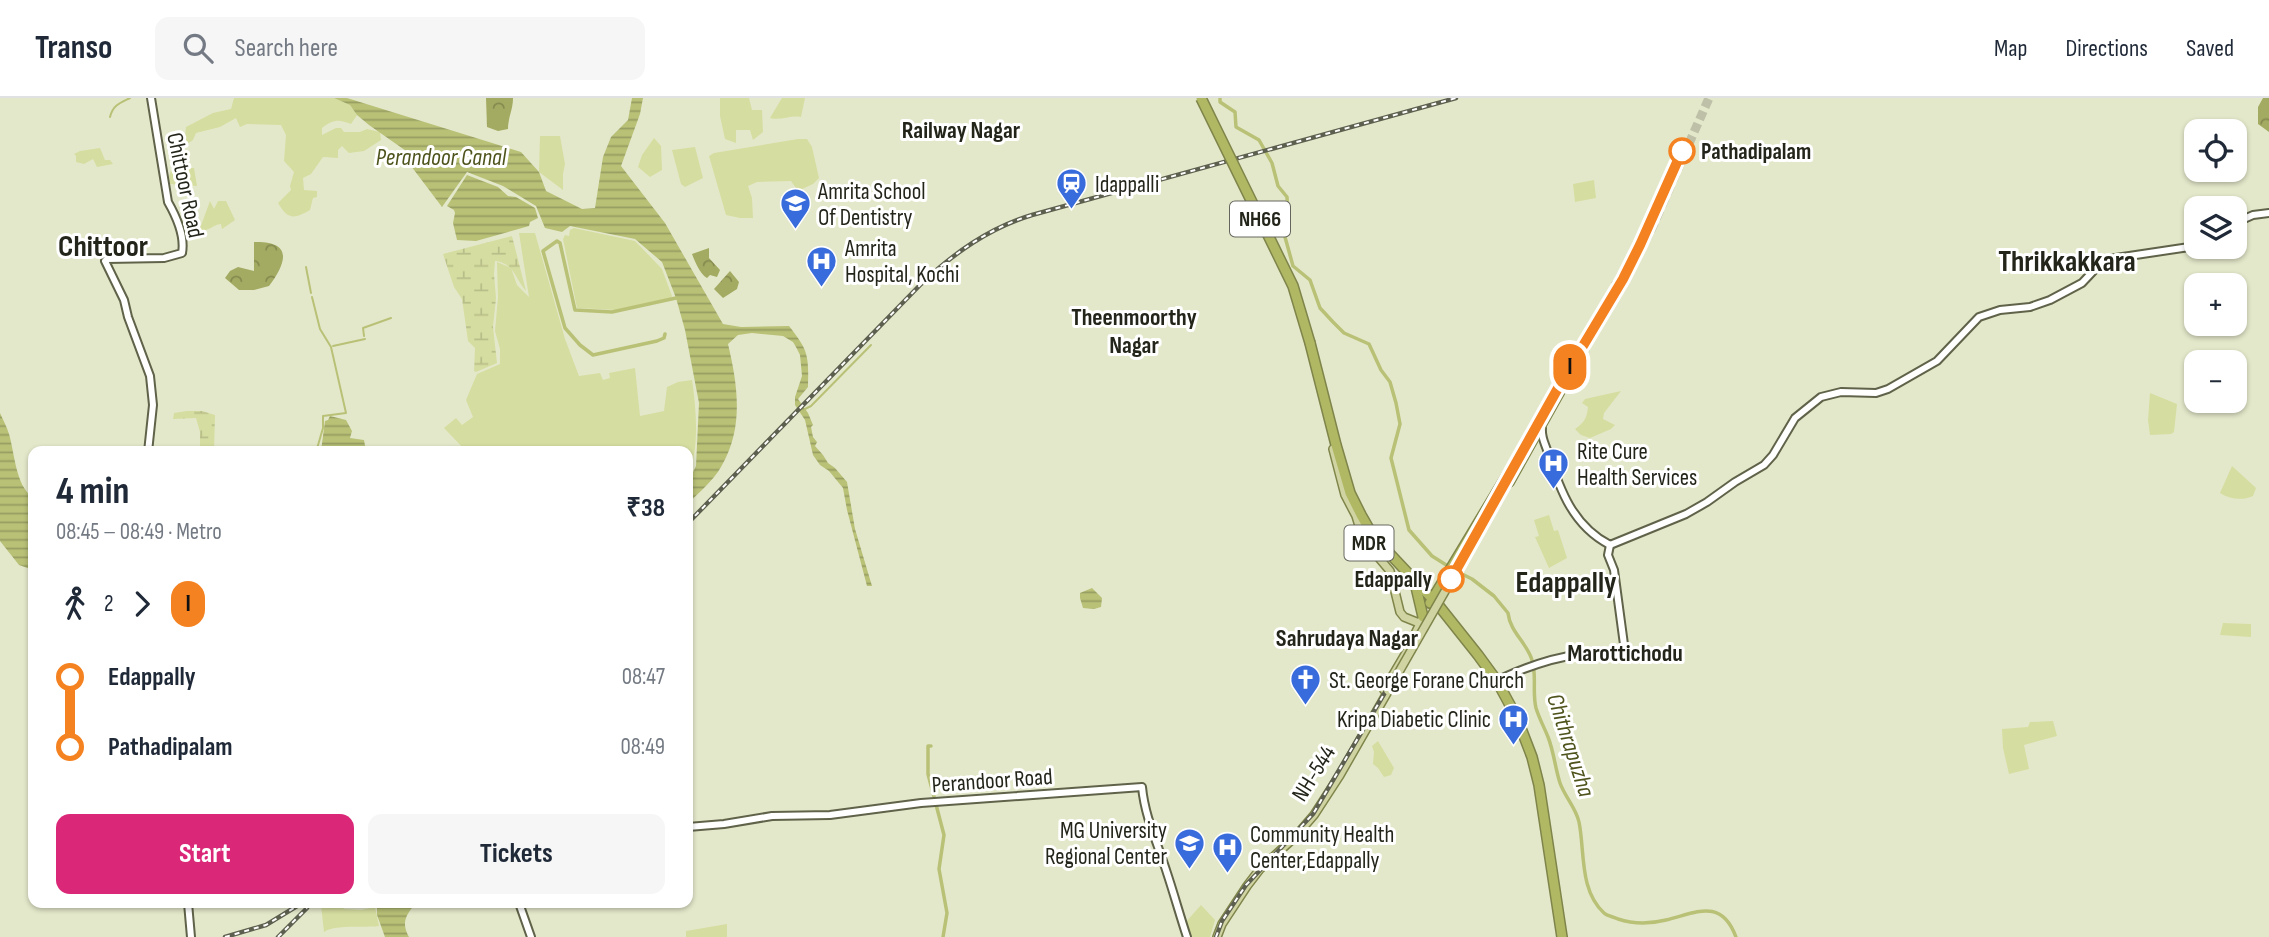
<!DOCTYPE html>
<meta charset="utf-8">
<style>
:root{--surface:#fff;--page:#f6f6f7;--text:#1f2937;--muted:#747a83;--line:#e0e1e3;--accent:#db2777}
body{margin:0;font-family:"Sofia Sans Condensed",sans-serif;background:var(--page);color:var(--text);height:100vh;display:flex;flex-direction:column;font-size:26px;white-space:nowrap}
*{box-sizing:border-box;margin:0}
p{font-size:23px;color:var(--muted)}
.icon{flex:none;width:38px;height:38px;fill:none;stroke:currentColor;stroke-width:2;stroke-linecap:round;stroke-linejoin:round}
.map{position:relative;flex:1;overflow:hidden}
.sheet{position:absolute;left:28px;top:348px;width:665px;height:462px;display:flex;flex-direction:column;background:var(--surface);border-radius:14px;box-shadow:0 2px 5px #0004}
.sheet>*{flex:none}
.badge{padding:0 14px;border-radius:23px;font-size:24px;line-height:46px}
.fabs{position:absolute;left:2184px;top:21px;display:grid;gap:14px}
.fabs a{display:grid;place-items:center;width:63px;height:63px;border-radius:14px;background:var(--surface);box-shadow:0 2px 5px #0004;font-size:35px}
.map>.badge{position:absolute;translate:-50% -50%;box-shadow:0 0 0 4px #fff}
.legs{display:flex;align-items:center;gap:10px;height:77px;padding:0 28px;font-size:23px}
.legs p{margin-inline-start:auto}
.summary{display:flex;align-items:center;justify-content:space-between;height:119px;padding:0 28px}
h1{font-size:38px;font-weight:700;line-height:52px}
.button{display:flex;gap:14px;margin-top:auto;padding:14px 28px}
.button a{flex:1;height:80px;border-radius:14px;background:var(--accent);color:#fff;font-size:28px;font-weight:700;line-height:80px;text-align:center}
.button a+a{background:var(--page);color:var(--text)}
ul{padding:0 28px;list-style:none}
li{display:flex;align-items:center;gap:24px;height:70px;font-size:26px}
li i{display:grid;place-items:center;width:10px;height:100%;margin:0 9px;background:currentColor}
li i::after{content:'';width:18px;height:18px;margin:-9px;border:5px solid;border-radius:50%;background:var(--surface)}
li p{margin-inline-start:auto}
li:first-child i{background:linear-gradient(#0000 50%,currentColor 0)}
li:last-child i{background:linear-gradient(currentColor 50%,#0000 0)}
header{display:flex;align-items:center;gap:42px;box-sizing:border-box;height:98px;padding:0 35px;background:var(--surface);border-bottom:2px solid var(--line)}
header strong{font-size:33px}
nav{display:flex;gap:38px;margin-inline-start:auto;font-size:24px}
.search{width:490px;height:63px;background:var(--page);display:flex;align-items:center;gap:18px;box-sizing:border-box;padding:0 24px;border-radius:14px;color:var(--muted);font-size:26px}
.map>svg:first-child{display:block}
</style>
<header>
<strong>Transo</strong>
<div class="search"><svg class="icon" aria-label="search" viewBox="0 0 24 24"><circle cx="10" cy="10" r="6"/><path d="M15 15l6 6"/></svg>Search here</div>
<nav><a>Map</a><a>Directions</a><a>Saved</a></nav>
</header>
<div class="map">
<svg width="2269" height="839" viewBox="0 0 2269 839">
<defs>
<pattern id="forest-crowns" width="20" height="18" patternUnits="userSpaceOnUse" patternTransform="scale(1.75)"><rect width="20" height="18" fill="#a3aa61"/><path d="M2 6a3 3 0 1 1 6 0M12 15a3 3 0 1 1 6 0" fill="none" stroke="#858a4f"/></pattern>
<pattern id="wetland-marsh" width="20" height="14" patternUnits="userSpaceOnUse" patternTransform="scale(1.75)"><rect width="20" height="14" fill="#d6dda0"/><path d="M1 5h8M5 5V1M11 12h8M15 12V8" fill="none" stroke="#b8be89"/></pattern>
<pattern id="water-rules" width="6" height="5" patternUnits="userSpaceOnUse" patternTransform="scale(1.75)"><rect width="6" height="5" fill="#b9c177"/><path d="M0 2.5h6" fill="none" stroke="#969d61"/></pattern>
</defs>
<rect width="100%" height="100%" fill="#e4e8ca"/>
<g fill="#d6dda0">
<path d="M 234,0 L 334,0 L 350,7 L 357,17 L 351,26 C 339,21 333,21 322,30 L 322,37 L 336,30 L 341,30 L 344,34 L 360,34 L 367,31 L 380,34 L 381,42 L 364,53 L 349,55 L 342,48 L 338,52 L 338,60 L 323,59 L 311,76 L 303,80 L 304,92 L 317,93 L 317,99 L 313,100 L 310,112 C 294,121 288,122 278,105 L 291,92 L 290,88 L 294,74 L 284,63 L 286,37 L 281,27 L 247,26 L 240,29 L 236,20 L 220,29 L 196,35 L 193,42 L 184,48 L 186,29 L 213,15 L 231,11 Z"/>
<polygon points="720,0 749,0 752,12 762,12 763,34 753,42 750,32 736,32 736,45 725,41 720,18"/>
<path d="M 782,0 L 805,0 L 801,19 C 790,17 780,23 770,20 Z"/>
<polygon points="540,38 560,38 565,66 563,76 563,92 539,74"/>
<polygon points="654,40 661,48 662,72 650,79 638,69 642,57"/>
<polygon points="798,41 807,41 812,49 819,80 813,86 798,93 791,83 757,84 748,88 752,100 753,120 740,120 726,117 709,58 714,55"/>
<polygon points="695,49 703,80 685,89 681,86 672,52"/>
<polygon points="100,50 105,62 110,62 113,66 97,69 93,61 84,66 76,64 76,58 74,56 80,53"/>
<polygon points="172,70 194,70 197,88 170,86 169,78"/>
<polygon points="1594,82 1596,100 1575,104 1573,86"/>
<path d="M 210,103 L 214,111 L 218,103 L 226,103 L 235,122 L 222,131 L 221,126 C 212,127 210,133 199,133 Z"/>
<polygon points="574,130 635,143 662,171 672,198 670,201 616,212 577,210 563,141 565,137 569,138 570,132"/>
<path d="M 519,135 L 535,135 L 565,241 L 579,278 L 600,275 L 603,282 L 610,280 L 609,275 L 635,270 L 640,318 L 664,313 L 667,289 L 678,284 L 692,282 C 696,308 700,353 688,376 L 688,354 L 466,353 L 444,330 L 456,320 L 462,327 L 473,319 L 466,302 L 477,276 L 500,266 L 500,251 L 495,233 L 498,199 L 497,164 L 511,170 L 517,187 L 529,199 Z"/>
<path d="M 1621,293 L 1604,315 L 1603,321 L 1615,327 L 1611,331 L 1590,340 L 1581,337 L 1575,331 C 1584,325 1587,320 1588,309 L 1582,305 L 1585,301 Z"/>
<polygon points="2150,295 2177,306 2174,334 2171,336 2150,337 2148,322"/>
<path d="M 2232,368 L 2256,390 L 2253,398 C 2242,403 2229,401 2220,395 Z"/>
<polygon points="1549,417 1554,433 1558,432 1567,460 1549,470 1535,439 1539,438 1534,422"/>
<polygon points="2223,525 2251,526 2251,539 2220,537"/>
<polygon points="2053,623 2057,638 2024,647 2029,671 2009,676 2003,650 2002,631 2028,629 2030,624"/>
<polygon points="1378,643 1394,670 1391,677 1384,679 1378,670 1373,666 1374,654 1372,648"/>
<path d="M 325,805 L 341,805 L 344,811 L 361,812 L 375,809 L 379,828 C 365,830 334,826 324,834 L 321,807 Z"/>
<polygon points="1201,807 1215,822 1210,839 1187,839 1185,825"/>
<polygon points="727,826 727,839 686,839 686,833"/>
</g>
<g fill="url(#forest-crowns)">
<path d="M 486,0 L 513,0 C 513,12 508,19 508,31 L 498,33 L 487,29 Z"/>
<polygon points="2263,0 2269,0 2269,34 2258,26 2258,9"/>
<path d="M 254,144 C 293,143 287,164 269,188 L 254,192 L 239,192 L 225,180 L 230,173 L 238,169 L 254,173 Z"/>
<path d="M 709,150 L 709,160 L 720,172 L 717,179 L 710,177 L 707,180 C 700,176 695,164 692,156 Z"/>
<polygon points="730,173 739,184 737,191 723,200 714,191"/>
</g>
<g fill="url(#wetland-marsh)">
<path d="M 512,138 L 526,193 C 515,181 514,165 495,163 L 494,176 L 496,200 L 493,229 L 497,265 L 476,274 L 474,273 L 475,250 L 468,243 L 462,201 L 454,189 L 443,156 Z"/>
<polygon points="187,313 202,313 215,317 214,353 200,353 200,334 196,320 173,321 174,315"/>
</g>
<g fill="url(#water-rules)">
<path d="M 334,0 L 347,0 L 521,54 L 539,74 L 546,93 L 582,111 L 595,110 L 603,59 L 611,39 L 628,22 L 632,0 L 643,0 L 640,16 L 621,68 L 665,125 L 723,226 L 741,229 L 789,228 C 807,251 809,256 808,286 L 808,289 L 798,301 L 808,315 L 813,327 L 811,329 L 813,339 L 817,344 L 815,348 L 823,357 L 828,365 L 835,370 L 847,384 L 855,431 L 872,488 L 867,488 L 847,412 L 843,390 L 829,373 L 820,367 L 813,357 L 805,322 L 795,307 L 795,299 L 802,278 L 800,257 L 796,249 L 793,244 L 783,238 L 752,235 L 738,237 L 728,246 C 738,288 744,330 721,369 C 713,383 698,395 688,406 L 688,384 L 696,368 L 699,305 L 685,232 L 676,200 L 662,164 L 635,141 L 570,128 L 562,134 L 545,130 L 536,108 L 503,88 L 467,74 L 442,109 L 408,64 L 409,55 L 369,27 L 357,17 L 350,7 Z"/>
<polygon points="467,77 498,89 508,98 516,99 535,110 538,120 530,124 529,128 476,143 457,142 453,125 455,115 454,112 447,108"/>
<path d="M 0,315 C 3,322 7,329 9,336 C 15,356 15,386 33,400 L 33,472 L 19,467 L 0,443 Z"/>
<polygon points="330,318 346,322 352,333 350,340 364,342 366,353 321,353 325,323 328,322"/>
<polygon points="1092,490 1102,500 1101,509 1094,511 1083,510 1080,500 1080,495"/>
<path d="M 377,805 L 416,805 C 406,817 401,824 409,839 L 385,839 L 377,817 Z"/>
</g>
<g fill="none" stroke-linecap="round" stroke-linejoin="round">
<g stroke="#b9c177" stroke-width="2">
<path d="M 110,19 C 113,7 120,5 130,0"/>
<polyline points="306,169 311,195"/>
<polyline points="312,199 320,231 331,249 346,315 323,318 323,330 316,354"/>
<polyline points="364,238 363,230 391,220"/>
<polyline points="333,248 365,241"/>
<polyline points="805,311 811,308 871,247"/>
</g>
<g stroke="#b9c177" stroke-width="3.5">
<polyline points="1220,0 1220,4 1235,14 1236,29 1259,42 1272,65 1278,88 1287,99 1288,118 1285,139 1293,168 1310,182 1320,210 1333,224 1344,235 1369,246 1381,272 1390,284 1396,305 1400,326 1391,360 1409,432 1432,458 1451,470"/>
<polyline points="665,236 664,240 657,243 593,257 580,247 565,230 543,153 557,143 560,145 575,212 612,214 676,200"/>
<path d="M 1458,474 L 1472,481 L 1494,498 L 1508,515 C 1510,534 1527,545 1532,562 C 1537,577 1532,594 1536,610 C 1539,620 1544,629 1548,639 C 1554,654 1555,670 1560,685 C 1565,699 1576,710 1579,724 C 1585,753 1579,792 1604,815 C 1607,818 1614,819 1618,821 C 1633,826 1650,826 1666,822 C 1696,815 1721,799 1736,839"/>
<polyline points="931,648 928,648 928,676 944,737 939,771 947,815 943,839"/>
</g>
<polyline stroke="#bec1a7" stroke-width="9" stroke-dasharray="9 4.5" stroke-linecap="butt" points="1584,250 1625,181 1652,130 1709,0"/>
<defs>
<g id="secondary">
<polyline points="2235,125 2253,117 2269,115"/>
<path d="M 1542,330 C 1541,340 1545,345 1548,355 C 1560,392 1573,428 1610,447 L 1686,416 L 1707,404 L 1735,384 L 1764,367 L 1773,357 L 1795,320 L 1821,299 L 1841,294 L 1876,295 L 1888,291 L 1937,263 L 1979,219 L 2000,212 L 2030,209 L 2050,202 L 2082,185 L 2098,168 L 2109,161 L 2196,148"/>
<path d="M 148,354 L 153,307 L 150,278 L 128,219 L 124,202 L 105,163 L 107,161 L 164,160 L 182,155 C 185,139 176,118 168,104 L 151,0"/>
<path d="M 1500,581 C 1526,569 1552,560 1580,556 C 1595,554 1610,558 1625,554 L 1614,472 L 1608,457 L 1610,447"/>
<path d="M 688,729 L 724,726 L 772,718 L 830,717 L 921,705 L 1142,689 C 1145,720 1158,746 1167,775 C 1174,796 1180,818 1187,839"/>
<polyline points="188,805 191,839"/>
<polyline points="519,805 531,839"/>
</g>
<g id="primary">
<polyline points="1337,351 1333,351 1345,397 1356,418 1360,431 1374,454 1390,473 1400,514 1404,519 1419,525"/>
<polyline points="1384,592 1407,553 1423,519"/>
<polyline points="1217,839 1222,826 1247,788 1260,771 1295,739 1314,717 1340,677 1391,588"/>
</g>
<g id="highway">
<polyline points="1617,187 1620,189"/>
<polyline points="1310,245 1336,347 1350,395 1361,417 1373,438 1439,508 1478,557 1497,583 1517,620 1532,659 1539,687 1562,839"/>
<polyline points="1509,384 1584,250"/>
<polyline points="1416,489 1423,519"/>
<polyline points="1430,505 1509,374"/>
</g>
</defs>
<use href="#secondary" stroke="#606349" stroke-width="10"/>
<use href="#primary" stroke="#7f854a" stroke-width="10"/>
<use href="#highway" stroke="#7f854a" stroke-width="12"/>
<use href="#secondary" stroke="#fff" stroke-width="6"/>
<use href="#primary" stroke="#d0d4a2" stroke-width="7"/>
<use href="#highway" stroke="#b0b864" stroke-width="9"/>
<defs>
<g id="rail">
<path d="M 688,425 L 921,186 C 954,155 989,130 1032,117 L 1456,0"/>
<polyline points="225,839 266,827 302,805"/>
<polyline points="278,839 307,810"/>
<polyline points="1216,839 1222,823 1246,787 1313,716 1454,478"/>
</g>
</defs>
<use href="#rail" stroke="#5e604f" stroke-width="4.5"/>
<use href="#rail" stroke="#fff" stroke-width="2" stroke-dasharray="5" stroke-linecap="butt"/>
<defs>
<polyline id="primary-bridge" points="1388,593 1512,376"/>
<polyline id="highway-bridge" points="1201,0 1293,188 1310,245"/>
</defs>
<use href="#primary-bridge" stroke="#7f854a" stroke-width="10" stroke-linecap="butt"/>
<use href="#highway-bridge" stroke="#7f854a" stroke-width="12" stroke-linecap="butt"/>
<use href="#primary-bridge" stroke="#d0d4a2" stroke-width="7"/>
<use href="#highway-bridge" stroke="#b0b864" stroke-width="9"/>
</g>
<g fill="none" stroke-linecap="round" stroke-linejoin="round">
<defs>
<polyline id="line-1" points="1451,481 1562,283 1623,181 1640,147 1682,53"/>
</defs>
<use href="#line-1" stroke="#fff" stroke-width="16"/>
<use href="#line-1" stroke="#f58220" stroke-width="10"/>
</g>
<defs>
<symbol id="station-pin" viewBox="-11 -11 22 30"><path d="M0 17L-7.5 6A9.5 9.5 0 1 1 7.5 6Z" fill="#386bdb" stroke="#fff"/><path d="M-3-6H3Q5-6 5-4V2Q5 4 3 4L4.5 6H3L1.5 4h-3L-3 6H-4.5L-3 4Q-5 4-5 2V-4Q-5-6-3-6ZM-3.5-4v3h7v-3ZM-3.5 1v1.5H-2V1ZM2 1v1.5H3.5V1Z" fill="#fff"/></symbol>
<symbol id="university-pin" viewBox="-11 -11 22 30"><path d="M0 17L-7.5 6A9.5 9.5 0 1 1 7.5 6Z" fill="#386bdb" stroke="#fff"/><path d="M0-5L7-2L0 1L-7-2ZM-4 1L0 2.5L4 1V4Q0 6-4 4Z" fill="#fff"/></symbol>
<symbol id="hospital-pin" viewBox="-11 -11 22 30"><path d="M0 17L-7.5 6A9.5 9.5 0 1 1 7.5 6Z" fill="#386bdb" stroke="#fff"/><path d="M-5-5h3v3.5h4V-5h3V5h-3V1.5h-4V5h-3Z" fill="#fff"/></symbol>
<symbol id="church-pin" viewBox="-11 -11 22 30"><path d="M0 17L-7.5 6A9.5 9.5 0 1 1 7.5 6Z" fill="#386bdb" stroke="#fff"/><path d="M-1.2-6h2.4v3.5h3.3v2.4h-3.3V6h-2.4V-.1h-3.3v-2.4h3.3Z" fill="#fff"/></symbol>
</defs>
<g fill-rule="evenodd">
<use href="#station-pin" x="1054" y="68" width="35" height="47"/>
<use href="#university-pin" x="778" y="88" width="35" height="47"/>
<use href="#hospital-pin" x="804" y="146" width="35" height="47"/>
<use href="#hospital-pin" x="1536" y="348" width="35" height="47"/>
<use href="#church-pin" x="1288" y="564" width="35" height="47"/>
<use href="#hospital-pin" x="1496" y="604" width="35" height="47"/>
<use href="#university-pin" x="1172" y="728" width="35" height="47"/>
<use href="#hospital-pin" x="1210" y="732" width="35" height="47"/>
</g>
<g fill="#fff" stroke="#f58220" stroke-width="3.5">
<circle cx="1682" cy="53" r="12"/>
<circle cx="1451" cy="481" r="12"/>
</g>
<g text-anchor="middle" stroke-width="6" stroke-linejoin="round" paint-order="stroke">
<g fill="#fff" stroke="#66665f" stroke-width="2">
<rect x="1230" y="103.5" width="60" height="35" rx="5"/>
<rect x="1344.5" y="427.5" width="49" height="35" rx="5"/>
</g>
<g font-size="21" font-weight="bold" fill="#24251a">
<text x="1260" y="128">NH66</text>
<text x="1369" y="452">MDR</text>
</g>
<g font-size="23" font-weight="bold" fill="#24251a" stroke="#fff" text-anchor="start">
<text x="1701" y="61">Pathadipalam</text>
<text x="1432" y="489" text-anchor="end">Edappally</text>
</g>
<g font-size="23" fill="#24251a" stroke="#fff" text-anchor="start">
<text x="1095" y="94">Idappalli</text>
<text x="818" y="101">Amrita School<tspan x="818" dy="26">Of Dentistry</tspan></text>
<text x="845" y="158">Amrita<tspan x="845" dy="26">Hospital, Kochi</tspan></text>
<text x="1577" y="361">Rite Cure<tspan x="1577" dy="26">Health Services</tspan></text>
<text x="1329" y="590">St. George Forane Church</text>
<text x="1491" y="629" text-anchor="end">Kripa Diabetic Clinic</text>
<text x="1167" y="740" text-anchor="end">MG University<tspan x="1167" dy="26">Regional Center</tspan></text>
<text x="1250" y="744">Community Health<tspan x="1250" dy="26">Center,Edappally</tspan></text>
</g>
<g font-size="23" fill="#24251a" stroke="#fff">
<text transform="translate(186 87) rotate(78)" y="8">Chittoor Road</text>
<text transform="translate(1313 675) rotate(-58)" y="8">NH-544</text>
<text transform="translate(992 682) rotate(-4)" y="8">Perandoor Road</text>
</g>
<g font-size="24" font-weight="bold" fill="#24251a" stroke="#fff">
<text x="961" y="40">Railway Nagar</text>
<text x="1134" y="227">Theenmoorthy<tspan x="1134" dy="28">Nagar</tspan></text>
<text x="1347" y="548">Sahrudaya Nagar</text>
<text x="1625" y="563">Marottichodu</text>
</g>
<g font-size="24" font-style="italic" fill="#4f531c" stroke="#fff">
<text x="441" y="67">Perandoor Canal</text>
<text transform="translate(1571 647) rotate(72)" y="8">Chithrapuzha</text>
</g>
<g font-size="30" font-weight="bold" fill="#24251a" stroke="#fff">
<text x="103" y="158">Chittoor</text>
<text x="2067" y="173">Thrikkakkara</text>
<text x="1566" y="494">Edappally</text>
</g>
</g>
</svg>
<div class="fabs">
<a><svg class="icon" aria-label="locate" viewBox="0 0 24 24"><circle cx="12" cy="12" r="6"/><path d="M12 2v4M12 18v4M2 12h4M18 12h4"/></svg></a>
<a><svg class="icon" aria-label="layers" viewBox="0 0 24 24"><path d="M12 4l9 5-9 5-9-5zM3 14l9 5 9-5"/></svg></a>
<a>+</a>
<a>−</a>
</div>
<b class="badge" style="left:1570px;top:269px;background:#f58220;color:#111">I</b>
<section class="sheet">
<div class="summary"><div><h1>4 min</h1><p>08:45 – 08:49 · Metro</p></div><b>₹38</b></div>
<div class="legs"><svg class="icon" aria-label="walk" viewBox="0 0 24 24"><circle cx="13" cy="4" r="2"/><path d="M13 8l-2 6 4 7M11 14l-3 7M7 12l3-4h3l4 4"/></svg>2<svg class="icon" aria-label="forward" viewBox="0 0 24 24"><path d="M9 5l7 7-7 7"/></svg><b class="badge" style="background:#f58220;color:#111">I</b></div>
<ul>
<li><i style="color:#f58220"></i><b>Edappally</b><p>08:47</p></li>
<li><i style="color:#f58220"></i><b>Pathadipalam</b><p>08:49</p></li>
</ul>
<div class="button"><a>Start</a><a>Tickets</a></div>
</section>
</div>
